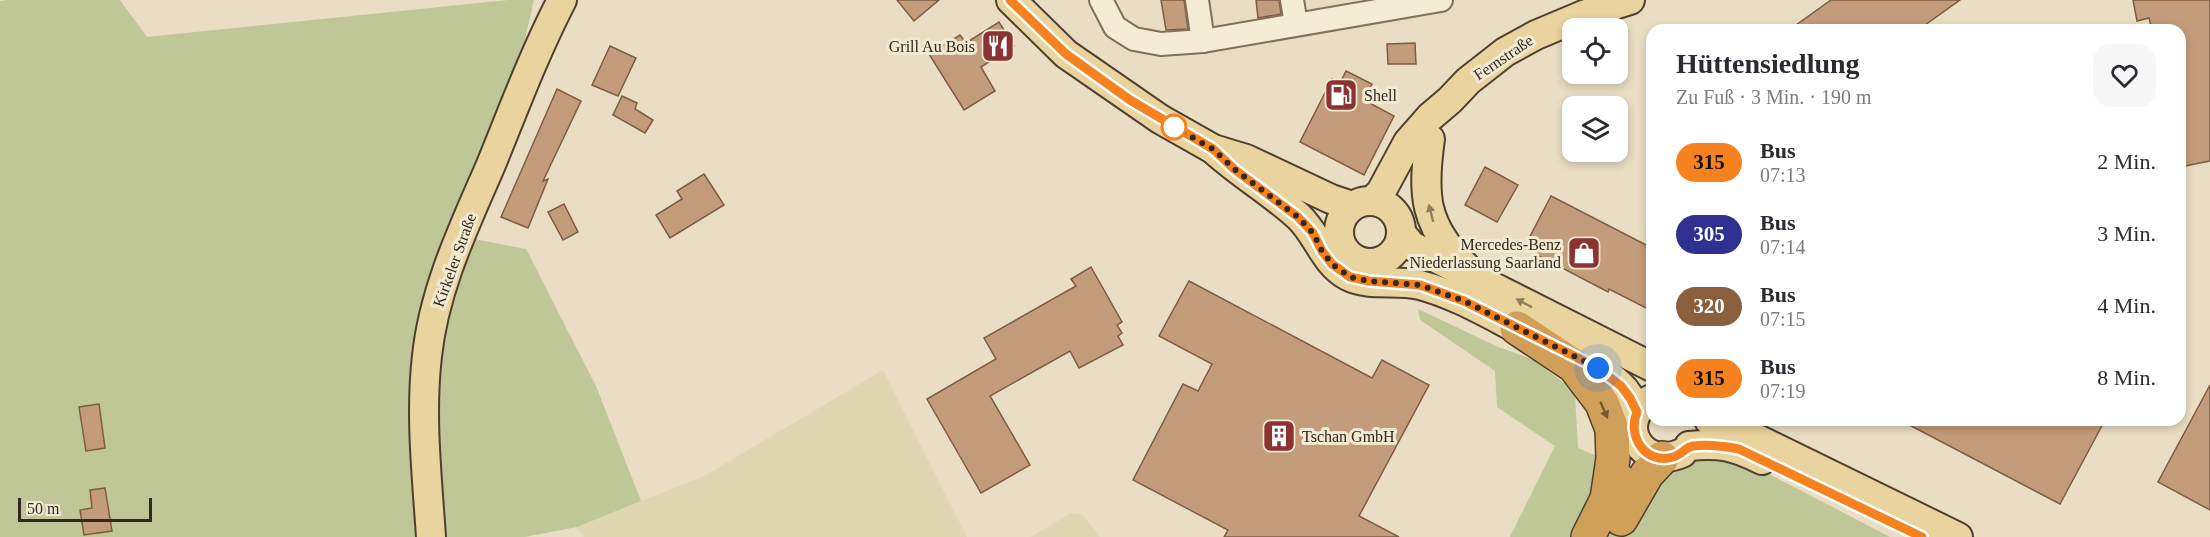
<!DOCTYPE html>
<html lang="de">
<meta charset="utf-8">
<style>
:root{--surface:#fff;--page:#f7f7f7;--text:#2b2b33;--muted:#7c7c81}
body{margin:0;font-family:Georgia,serif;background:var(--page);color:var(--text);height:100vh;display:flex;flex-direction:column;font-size:22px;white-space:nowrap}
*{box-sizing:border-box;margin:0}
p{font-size:20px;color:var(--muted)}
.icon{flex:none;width:33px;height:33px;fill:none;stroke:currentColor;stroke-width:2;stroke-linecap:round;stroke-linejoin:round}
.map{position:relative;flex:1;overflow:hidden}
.panel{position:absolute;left:1646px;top:24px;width:540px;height:402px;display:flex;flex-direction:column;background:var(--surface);border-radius:18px;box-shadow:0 3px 9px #0003}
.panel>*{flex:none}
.badge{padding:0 12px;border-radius:20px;font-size:21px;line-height:39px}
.buttons{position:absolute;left:1562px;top:18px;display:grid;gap:12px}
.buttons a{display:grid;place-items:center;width:66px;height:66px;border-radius:12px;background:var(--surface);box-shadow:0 3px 9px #0003;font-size:30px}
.scale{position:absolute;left:18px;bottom:15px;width:134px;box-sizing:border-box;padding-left:6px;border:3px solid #32281e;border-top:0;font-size:16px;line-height:21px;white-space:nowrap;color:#32281e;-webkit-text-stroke:4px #f1e9d1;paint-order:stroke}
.you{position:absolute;width:30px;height:30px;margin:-15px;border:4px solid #fff;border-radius:50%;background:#1a73e8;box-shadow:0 0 0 9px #1a73e833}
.map>.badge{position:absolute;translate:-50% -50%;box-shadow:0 0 0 3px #fff}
.round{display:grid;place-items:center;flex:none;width:63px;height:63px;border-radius:18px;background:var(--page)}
.overview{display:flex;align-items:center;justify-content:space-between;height:102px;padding:0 30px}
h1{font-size:28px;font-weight:700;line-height:45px}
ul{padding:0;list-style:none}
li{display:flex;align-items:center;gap:18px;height:72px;padding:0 30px}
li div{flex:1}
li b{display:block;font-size:22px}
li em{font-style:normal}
li .badge{min-width:66px;font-weight:700;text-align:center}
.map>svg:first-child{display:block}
</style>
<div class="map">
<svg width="2210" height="537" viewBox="0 0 2210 537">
<rect width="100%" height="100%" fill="#e9dec3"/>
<g fill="#ded7b1">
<polygon points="883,370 967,537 584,537 577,527 706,475"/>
<polygon points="1071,513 1082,514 1100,537 1031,537"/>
</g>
<g fill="#bfc698">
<polygon points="7,0 120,0 147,37 508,0 534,0 522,52 445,234 426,286 419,316 409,376 415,537 0,537 0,1"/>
<path d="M 474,239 L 526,249 L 596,386 L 641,501 L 577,527 L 525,537 L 442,537 C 438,459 431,381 449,303 C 454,282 466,260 474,239 Z"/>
<polygon points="1418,309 1496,346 1534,360 1568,386 1575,396 1578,448 1650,479 1709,452 1742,460 1890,537 1510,537 1555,446 1497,407 1495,371 1420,320"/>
</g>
<g fill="#c39c7c" stroke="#7e5c44" stroke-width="1.5">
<polygon points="897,0 939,0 914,21"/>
<polygon points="1161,0 1184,0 1188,29 1166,30"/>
<polygon points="1256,0 1279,0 1281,14 1258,18"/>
<polygon points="1831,0 1960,0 1918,30 1789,30"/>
<polygon points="2133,0 2210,0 2210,161 2180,167 2180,30 2152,30 2149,18 2137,21"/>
<polygon points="999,22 1014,46 981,67 995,91 964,110 929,54 960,35 966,43"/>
<polygon points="1415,43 1416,64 1388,64 1387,44"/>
<polygon points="610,46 636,58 618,96 592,85"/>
<polygon points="1346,71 1372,84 1364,100 1394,116 1364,175 1300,142 1332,79 1340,83"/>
<polygon points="557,89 581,101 543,181 548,179 528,228 501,217"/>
<polygon points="622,96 637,103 635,109 653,120 645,133 613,115"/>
<polygon points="1485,167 1518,185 1497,222 1465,205"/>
<polygon points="704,174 724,205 670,238 656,215 682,199 677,191"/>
<polygon points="1551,196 1652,248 1652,311 1609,289 1608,292 1524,248"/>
<polygon points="564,204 578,232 563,240 548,212"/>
<polygon points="1091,267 1122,322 1117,325 1122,333 1118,336 1123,345 1079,368 1070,351 990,396 1030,465 981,493 927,399 996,359 984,338 1076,286 1071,279"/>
<polygon points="1189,281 1372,378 1382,360 1429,385 1359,516 1399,537 1224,537 1228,530 1133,480 1183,384 1198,391 1212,364 1159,336"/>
<polygon points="2210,385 2210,510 2158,482"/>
<polygon points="99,404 105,448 86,451 79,407"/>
<polygon points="1900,420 2105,420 2060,504"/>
<polygon points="105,488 112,531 84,535 80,510 92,508 90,490"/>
</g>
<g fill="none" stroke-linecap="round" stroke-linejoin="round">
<defs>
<g id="minor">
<polyline points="1101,0 1115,27 1134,39 1161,44 1203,41 1441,0"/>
<polyline points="1197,0 1203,41"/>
<polyline points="1292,0 1296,24"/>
</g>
<g id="major">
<polyline points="1011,0 1066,54 1160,119 1213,149 1246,159 1331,199 1352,206"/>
<path d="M 1430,139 C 1422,195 1424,225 1465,266"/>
<path d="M 1213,149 C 1240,174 1272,192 1299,217 C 1318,235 1324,263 1348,276 C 1369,287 1398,279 1420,285 C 1454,294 1485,312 1516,328 C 1551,345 1591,358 1620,385 C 1628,392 1632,402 1637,412"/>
<polyline points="1372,201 1381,192 1408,142 1430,117 1450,100 1468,81 1505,52 1536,35 1586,14 1630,0"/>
<circle cx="1370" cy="232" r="31"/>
<polyline points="1401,233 1412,246 1652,367"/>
<path d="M 1649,400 C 1614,424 1642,471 1682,453"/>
<polyline points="1709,420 1731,426 1958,537"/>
<path d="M 1689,446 C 1720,443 1734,446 1762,460"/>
<path d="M 431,537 C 427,477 420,415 427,356 C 434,289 464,227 490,167 C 513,111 534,54 562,0"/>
</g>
<g id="highway">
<polyline points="1517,328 1574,366 1602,403 1612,429 1613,459 1607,499"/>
<polyline points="1621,519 1647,474 1662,458"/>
<polyline points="1588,537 1607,499 1620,481"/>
</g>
</defs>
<use href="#minor" stroke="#81705c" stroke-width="26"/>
<use href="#major" stroke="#4f3f2f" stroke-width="32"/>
<use href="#highway" stroke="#4f3f2f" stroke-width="36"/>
<use href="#minor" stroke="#f5ecd5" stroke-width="22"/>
<use href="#major" stroke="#e9d39e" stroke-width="28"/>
<use href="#highway" stroke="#d0a05b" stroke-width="33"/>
</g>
<defs><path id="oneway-solid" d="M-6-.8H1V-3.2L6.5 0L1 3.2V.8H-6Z" transform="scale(1.5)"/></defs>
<g fill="#8e7e5e">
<use href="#oneway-solid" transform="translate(1431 213) rotate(-104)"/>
<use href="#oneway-solid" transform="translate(1524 303) rotate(-152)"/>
</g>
<use fill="#715836" href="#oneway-solid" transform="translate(1604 410) rotate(66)"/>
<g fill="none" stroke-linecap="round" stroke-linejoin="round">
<defs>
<path id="line" d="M 1010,0 L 1066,54 L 1130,100 L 1213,149 L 1234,169 L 1298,217 L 1313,233 L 1322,251 L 1332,264 L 1350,277 L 1369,281 L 1420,285 L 1464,301 L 1598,368 L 1621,386 L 1630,398 L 1637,412 C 1627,436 1645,465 1673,457 C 1681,455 1686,447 1693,446 C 1709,444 1723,446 1739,449 L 1922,537"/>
</defs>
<use href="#line" stroke="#fff" stroke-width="14"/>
<use href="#line" stroke="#f6821f" stroke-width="9"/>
<polyline stroke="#32281e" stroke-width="6" stroke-dasharray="0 10.8" points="1174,127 1213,149 1234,169 1298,217 1313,233 1322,251 1332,264 1350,277 1369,281 1420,285 1464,301 1598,368"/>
</g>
<defs>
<symbol id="restaurant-square" viewBox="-11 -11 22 22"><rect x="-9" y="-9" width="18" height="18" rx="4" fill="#8a3332" stroke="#f1e9d1"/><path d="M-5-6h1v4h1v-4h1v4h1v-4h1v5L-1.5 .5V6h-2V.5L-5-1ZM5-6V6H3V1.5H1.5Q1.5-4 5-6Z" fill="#fff"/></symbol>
<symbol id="fuel-square" viewBox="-11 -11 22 22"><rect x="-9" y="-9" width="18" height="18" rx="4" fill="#8a3332" stroke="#f1e9d1"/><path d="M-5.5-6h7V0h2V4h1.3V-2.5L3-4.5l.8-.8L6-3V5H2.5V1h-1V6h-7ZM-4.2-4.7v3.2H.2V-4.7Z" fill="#fff"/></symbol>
<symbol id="shop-square" viewBox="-11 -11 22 22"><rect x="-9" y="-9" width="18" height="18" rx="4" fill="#8a3332" stroke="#f1e9d1"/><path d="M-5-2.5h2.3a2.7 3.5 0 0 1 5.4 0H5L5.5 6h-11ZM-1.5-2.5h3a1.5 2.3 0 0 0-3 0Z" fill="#fff"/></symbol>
<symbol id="building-square" viewBox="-11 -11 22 22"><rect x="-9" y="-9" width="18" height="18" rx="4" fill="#8a3332" stroke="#f1e9d1"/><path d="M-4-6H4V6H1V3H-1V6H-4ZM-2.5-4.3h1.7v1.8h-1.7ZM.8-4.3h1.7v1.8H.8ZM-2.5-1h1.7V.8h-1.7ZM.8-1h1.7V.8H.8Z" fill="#fff"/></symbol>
</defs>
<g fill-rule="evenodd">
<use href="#restaurant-square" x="979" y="27" width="38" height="38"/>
<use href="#fuel-square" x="1322" y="76" width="38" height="38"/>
<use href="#shop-square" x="1565" y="234" width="38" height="38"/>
<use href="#building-square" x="1260" y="417" width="38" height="38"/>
</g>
<circle fill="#fff" stroke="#f6821f" stroke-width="3" cx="1174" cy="127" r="12"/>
<g text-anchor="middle" stroke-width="6" stroke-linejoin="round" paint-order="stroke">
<g font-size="16" fill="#32281e" stroke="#f1e9d1" text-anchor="end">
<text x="975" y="52">Grill Au Bois</text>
<text x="1364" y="101" text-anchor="start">Shell</text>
<text x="1561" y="250">Mercedes-Benz<tspan x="1561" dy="18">Niederlassung Saarland</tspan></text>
<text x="1302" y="442" text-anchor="start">Tschan GmbH</text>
</g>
<g font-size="16" fill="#32281e" stroke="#f1e9d1">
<text transform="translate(1503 57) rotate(-34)" y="6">Fernstraße</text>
<text transform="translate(454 260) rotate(-70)" y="6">Kirkeler Straße</text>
</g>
</g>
</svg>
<div class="buttons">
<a><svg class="icon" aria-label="locate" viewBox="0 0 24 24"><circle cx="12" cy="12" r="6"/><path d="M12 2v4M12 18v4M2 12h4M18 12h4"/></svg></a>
<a><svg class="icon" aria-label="layers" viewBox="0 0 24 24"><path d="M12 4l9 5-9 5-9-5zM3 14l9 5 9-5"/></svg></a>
</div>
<div class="scale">50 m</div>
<div class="you" style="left:1598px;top:368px"></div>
<section class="panel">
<div class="overview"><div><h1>Hüttensiedlung</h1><p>Zu Fuß · 3 Min. · 190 m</p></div><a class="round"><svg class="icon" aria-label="heart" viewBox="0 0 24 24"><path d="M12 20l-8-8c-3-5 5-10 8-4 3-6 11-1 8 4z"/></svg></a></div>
<ul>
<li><span class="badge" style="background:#f6821f;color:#111">315</span><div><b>Bus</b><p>07:13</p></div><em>2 Min.</em></li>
<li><span class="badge" style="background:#2e3092;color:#fff">305</span><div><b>Bus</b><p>07:14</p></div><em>3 Min.</em></li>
<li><span class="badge" style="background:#8b5e3c;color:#fff">320</span><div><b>Bus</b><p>07:15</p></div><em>4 Min.</em></li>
<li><span class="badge" style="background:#f6821f;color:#111">315</span><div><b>Bus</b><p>07:19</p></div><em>8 Min.</em></li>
</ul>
</section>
</div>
